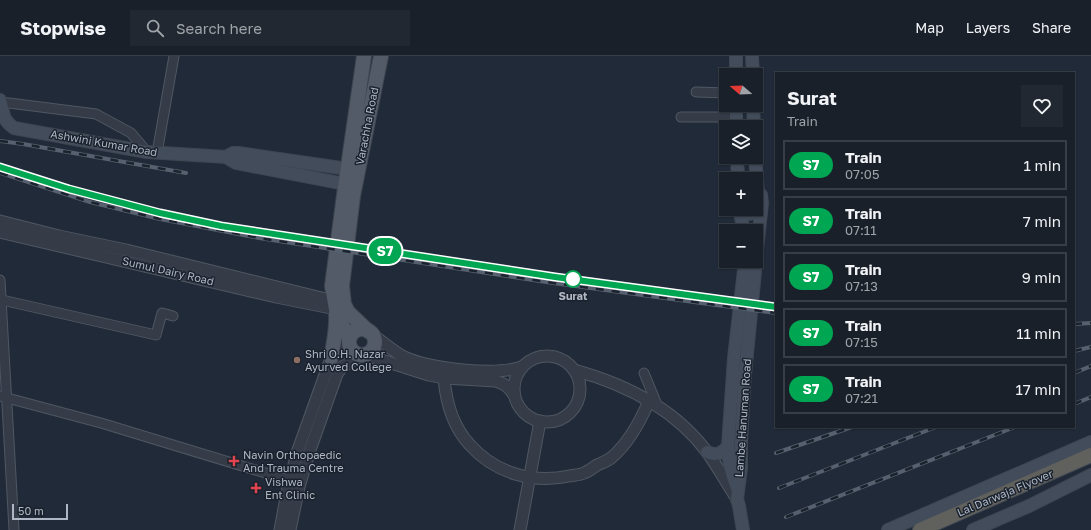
<!DOCTYPE html>
<meta charset="utf-8">
<style>
:root{--surface:#19202a;--page:#222832;--text:#f1f3f6;--muted:#9fa3a8;--line:#373e47}
body{margin:0;font-family:"Golos Text",sans-serif;background:var(--page);color:var(--text);height:100vh;display:flex;flex-direction:column;font-size:15px;white-space:nowrap}
*{box-sizing:border-box;margin:0}
p{font-size:13px;color:var(--muted)}
.icon{flex:none;width:22px;height:22px;fill:none;stroke:currentColor;stroke-width:2;stroke-linecap:round;stroke-linejoin:round}
.map{position:relative;flex:1;overflow:hidden}
.details{position:absolute;left:775px;top:16px;width:300px;height:356px;display:flex;flex-direction:column;background:var(--surface);border-radius:0px;box-shadow:0 1px 3px #0004,0 0 0 1px var(--line)}
.details>*{flex:none}
.badge{padding:0 8px;border-radius:13px;font-size:14px;line-height:26px}
.needle{width:26px;rotate:289deg}
.controls{position:absolute;left:719px;top:12px;display:grid;gap:8px}
.controls a{display:grid;place-items:center;width:44px;height:44px;border-radius:0px;background:var(--surface);box-shadow:0 1px 3px #0004,0 0 0 1px var(--line);font-size:20px}
.scale{position:absolute;left:12px;bottom:10px;width:56px;box-sizing:border-box;padding-left:4px;border:2px solid #afb7c5;border-top:0;font-size:11px;line-height:14px;white-space:nowrap;color:#afb7c5;-webkit-text-stroke:3px #1a222d;paint-order:stroke}
.map>.badge{position:absolute;translate:-50% -50%;box-shadow:0 0 0 2px #fff}
.round{display:grid;place-items:center;flex:none;width:42px;height:42px;border-radius:0px;background:var(--page)}
.head{display:flex;align-items:center;justify-content:space-between;height:68px;padding:0 12px}
h1{font-size:19px;font-weight:700;line-height:30px}
ul{padding:0;list-style:none}
li{display:flex;align-items:center;gap:12px;height:50px;margin:0 8px 6px;padding:0 4px;border:2px solid var(--line);border-radius:0px}
li div{flex:1}
li b{display:block;font-size:15px}
li em{font-style:normal}
li .badge{min-width:44px;font-weight:700;text-align:center}
header{display:flex;align-items:center;gap:24px;box-sizing:border-box;height:56px;padding:0 20px;background:var(--surface);border-bottom:1px solid var(--line)}
header strong{font-size:19px}
nav{display:flex;gap:22px;margin-inline-start:auto;font-size:14px}
.search{width:280px;height:36px;background:var(--page);display:flex;align-items:center;gap:10px;box-sizing:border-box;padding:0 14px;border-radius:0px;color:var(--muted);font-size:15px}
.map>svg:first-child{display:block}
</style>
<header>
<strong>Stopwise</strong>
<div class="search"><svg class="icon" aria-label="search" viewBox="0 0 24 24"><circle cx="10" cy="10" r="6"/><path d="M15 15l6 6"/></svg>Search here</div>
<nav><a>Map</a><a>Layers</a><a>Share</a></nav>
</header>
<div class="map">
<svg width="1091" height="474" viewBox="0 0 1091 474">
<rect width="100%" height="100%" fill="#212a38"/>
<g fill="none" stroke-linecap="round" stroke-linejoin="round">
<defs>
<g id="minor">
<polyline points="696,36 726,37"/>
<polyline points="1,46 96,58 131,77 147,96"/>
<polyline points="681,61 736,61"/>
<polyline points="157,97 174,0"/>
<polyline points="0,224 14,474"/>
<polyline points="2,244 156,279 162,257 173,260"/>
<polyline points="644,317 658,351"/>
<polyline points="0,340 101,367 295,426"/>
</g>
<g id="tertiary">
<polyline points="0,165 59,180 126,194 334,245"/>
<polyline points="0,176 276,241 336,253"/>
<path d="M 371,278 C 382,285 393,295 404,301 C 431,313 495,320 522,311"/>
<path d="M 366,299 L 429,319 L 444,322 L 496,325 C 505,328 509,331 514,339"/>
<circle cx="547" cy="333" r="33"/>
<path d="M 574,314 C 625,328 675,353 707,396 C 718,411 727,428 737,443"/>
<path d="M 444,322 C 446,346 453,371 470,389 C 495,417 533,428 569,420 C 574,419 580,419 584,417 C 589,415 593,412 597,409 C 602,407 607,405 611,402 C 629,387 640,366 649,345"/>
<polyline points="280,474 288,431 298,394 331,302 338,292 349,282"/>
<polyline points="290,474 299,431 310,394 337,318 342,311 362,299"/>
<polyline points="520,474 540,365"/>
</g>
<g id="secondary">
<polyline points="736,0 736,19"/>
<polyline points="752,0 753,19"/>
<path d="M 0,44 C 4,57 2,64 14,72 L 147,96 L 226,101 L 233,97 L 238,97 L 348,113"/>
<polyline points="736,49 736,71"/>
<polyline points="753,49 754,71"/>
<polyline points="226,101 236,107 345,128"/>
<polyline points="737,101 738,123"/>
<polyline points="755,101 758,136"/>
<polyline points="756,135 761,139 762,147 756,203"/>
<path d="M 739,153 C 747,160 755,159 761,151"/>
<polyline points="739,153 744,175"/>
<path d="M 707,396 C 716,400 722,398 728,390"/>
<path d="M 737,432 C 732,418 728,406 728,390 L 734,302 L 745,205"/>
<polyline points="743,474 739,450 737,443 741,412 741,387 744,329 756,205"/>
<polyline points="888,474 1091,386"/>
<polyline points="973,474 1029,450 1091,419"/>
</g>
<g id="primary">
<circle cx="362" cy="286" r="13"/>
<polyline points="368,275 348,256 344,248 342,230 353,140 381,0"/>
<polyline points="349,282 339,263 336,253 332,230 344,139 364,0"/>
<path d="M 331,302 C 334,287 337,273 336,258"/>
</g>
<polyline id="trunk" points="920,474 1091,399"/>
</defs>
<use href="#minor" stroke="#4f5763" stroke-width="11"/>
<use href="#tertiary" stroke="#4f5763" stroke-width="13"/>
<use href="#secondary" stroke="#3e4652" stroke-width="14"/>
<use href="#primary" stroke="#3e4652" stroke-width="16"/>
<use href="#trunk" stroke="#3f4753" stroke-width="16"/>
<use href="#minor" stroke="#353c48" stroke-width="9"/>
<use href="#tertiary" stroke="#353c48" stroke-width="11"/>
<use href="#secondary" stroke="#434c5b" stroke-width="12"/>
<use href="#primary" stroke="#535b68" stroke-width="14"/>
<use href="#trunk" stroke="#60605d" stroke-width="14"/>
<defs>
<g id="rail">
<polyline points="0,85 23,88 186,117"/>
<polyline points="0,117 90,146 160,163 259,182 553,227 776,257"/>
<polyline points="67,132 160,156"/>
<polyline points="412,199 691,240"/>
<polyline points="1074,268 1091,267"/>
<polyline points="1074,295 1091,291"/>
<polyline points="1074,317 1091,310"/>
<polyline points="1074,348 1091,341"/>
<polyline points="776,397 852,371"/>
<polyline points="779,432 936,371"/>
<polyline points="786,461 1015,371"/>
</g>
</defs>
<use href="#rail" stroke="#57606f" stroke-width="4"/>
<use href="#rail" stroke="#1a222d" stroke-width="2.5" stroke-dasharray="8" stroke-linecap="butt"/>
</g>
<g fill="none" stroke-linecap="round" stroke-linejoin="round">
<defs>
<polyline id="line" points="0,111 69,133 160,157 221,170 555,221 776,251"/>
</defs>
<use href="#line" stroke="#fff" stroke-width="9"/>
<use href="#line" stroke="#00a651" stroke-width="6"/>
</g>
<circle fill="#fff" stroke="#00a651" stroke-width="2" cx="573" cy="223" r="8"/>
<circle fill="#8d6e63" stroke="#1a222d" stroke-width="1.5" cx="297" cy="304" r="4"/>
<g fill="#e0444e" stroke="#1a222d" stroke-width="1.5">
<path d="M232 399h4v4h4v4h-4v4h-4v-4h-4v-4h4z"/>
<path d="M254 426h4v4h4v4h-4v4h-4v-4h-4v-4h4z"/>
</g>
<g text-anchor="middle" stroke-width="3" stroke-linejoin="round" paint-order="stroke">
<g font-size="11" fill="#afb7c5" stroke="#1a222d">
<text transform="translate(367 70) rotate(-79)" y="4">Varachha Road</text>
<text transform="translate(104 87) rotate(10)" y="4">Ashwini Kumar Road</text>
<text transform="translate(168 215) rotate(13)" y="4">Sumul Dairy Road</text>
<text transform="translate(743 362) rotate(-86)" y="4">Lambe Hanuman Road</text>
<text transform="translate(1005 437) rotate(-23)" y="4">Lal Darwaja Flyover</text>
</g>
<g font-size="11" font-weight="bold" fill="#afb7c5" stroke="#1a222d">
<text x="573" y="244">Surat</text>
</g>
<g font-size="11" fill="#afb7c5" stroke="#1a222d" text-anchor="start">
<text x="305" y="302">Shri O.H. Nazar<tspan x="305" dy="13">Ayurved College</tspan></text>
<text x="243" y="403">Navin Orthopaedic<tspan x="243" dy="13">And Trauma Centre</tspan></text>
<text x="265" y="430">Vishwa<tspan x="265" dy="13">Ent Clinic</tspan></text>
</g>
</g>
</svg>
<div class="controls">
<a><svg class="needle" viewBox="-14 -14 28 28"><path d="M0-13l5 13h-10z" fill="#e53935"/><path d="M0 13l5-13h-10z" fill="#9fa3a8"/></svg></a>
<a><svg class="icon" aria-label="layers" viewBox="0 0 24 24"><path d="M12 4l9 5-9 5-9-5zM3 14l9 5 9-5"/></svg></a>
<a>+</a>
<a>−</a>
</div>
<div class="scale">50 m</div>
<b class="badge" style="left:385px;top:195px;background:#00a651;color:#fff">S7</b>
<section class="details">
<div class="head"><div><h1>Surat</h1><p>Train</p></div><a class="round"><svg class="icon" aria-label="heart" viewBox="0 0 24 24"><path d="M12 20l-8-8c-3-5 5-10 8-4 3-6 11-1 8 4z"/></svg></a></div>
<ul>
<li><span class="badge" style="background:#00a651;color:#fff">S7</span><div><b>Train</b><p>07:05</p></div><em>1 min</em></li>
<li><span class="badge" style="background:#00a651;color:#fff">S7</span><div><b>Train</b><p>07:11</p></div><em>7 min</em></li>
<li><span class="badge" style="background:#00a651;color:#fff">S7</span><div><b>Train</b><p>07:13</p></div><em>9 min</em></li>
<li><span class="badge" style="background:#00a651;color:#fff">S7</span><div><b>Train</b><p>07:15</p></div><em>11 min</em></li>
<li><span class="badge" style="background:#00a651;color:#fff">S7</span><div><b>Train</b><p>07:21</p></div><em>17 min</em></li>
</ul>
</section>
</div>
